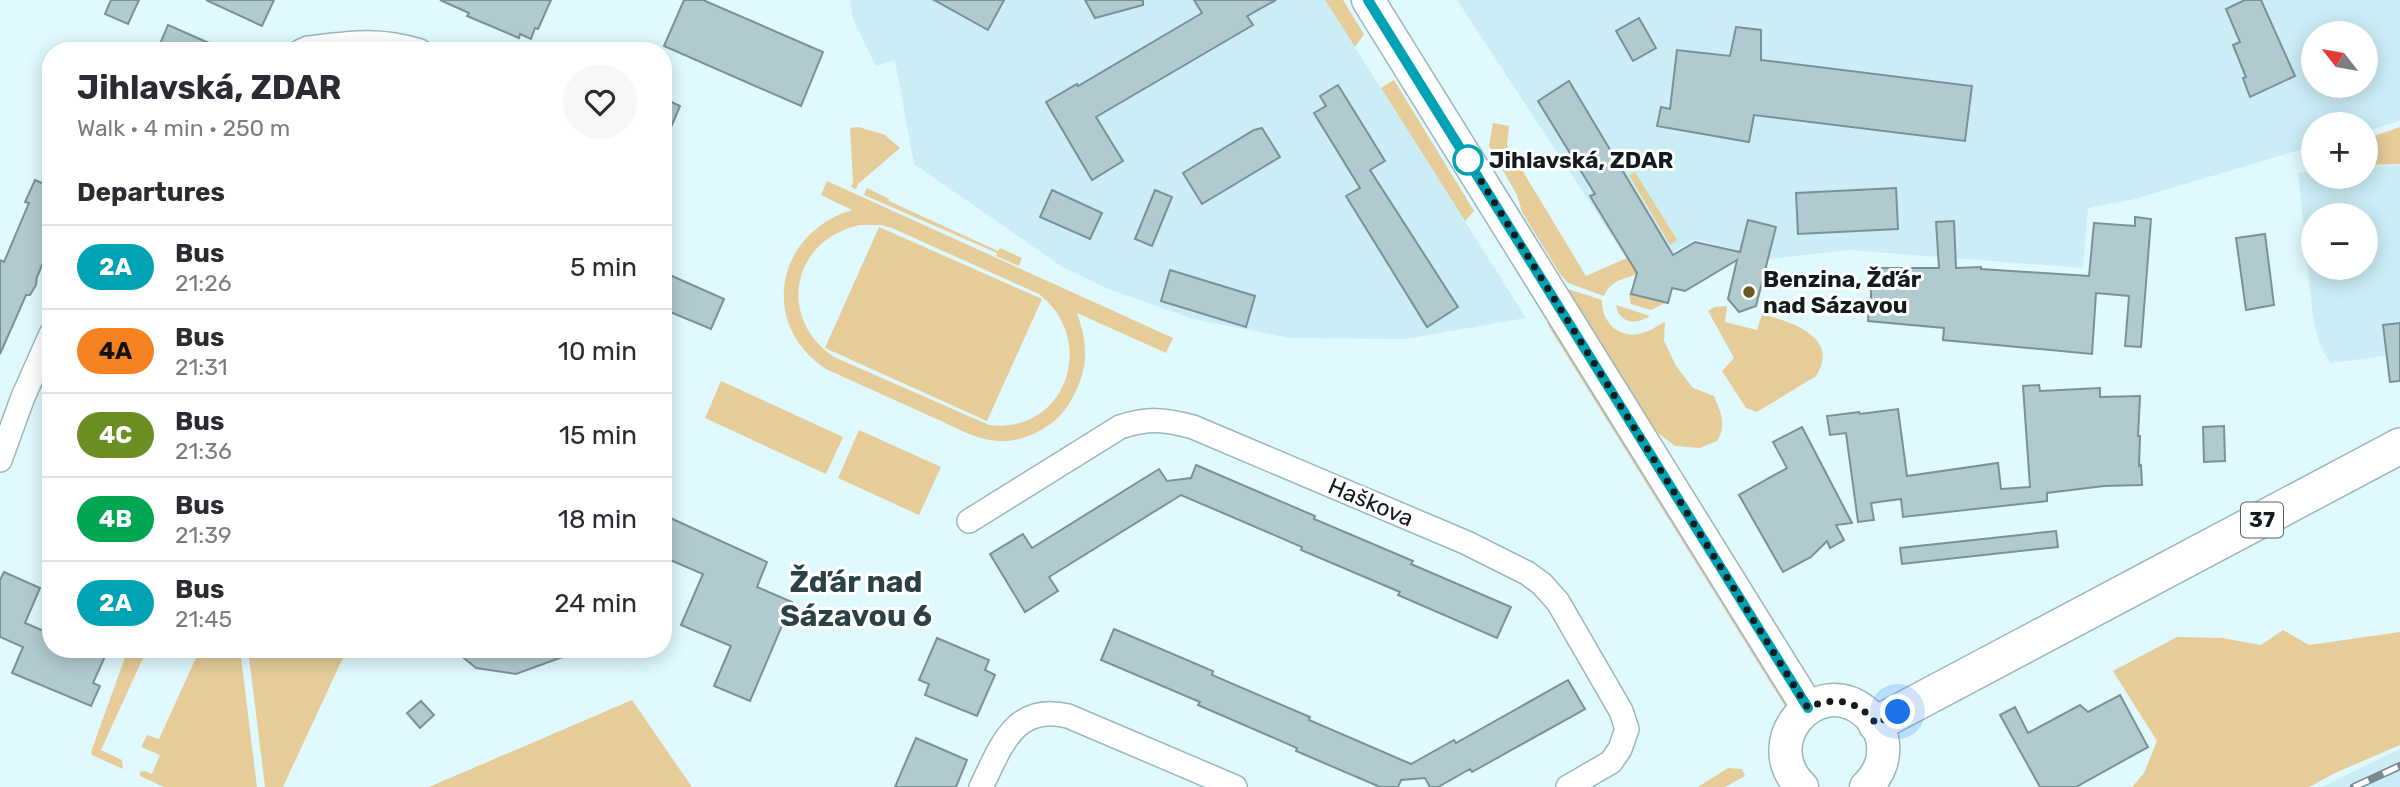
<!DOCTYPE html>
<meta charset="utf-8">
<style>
:root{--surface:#fff;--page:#f7f7f7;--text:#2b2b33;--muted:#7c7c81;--line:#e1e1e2}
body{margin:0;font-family:Rubik,sans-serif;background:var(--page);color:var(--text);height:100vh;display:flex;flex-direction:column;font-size:26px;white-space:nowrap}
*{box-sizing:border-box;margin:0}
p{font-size:23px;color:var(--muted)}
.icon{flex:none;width:38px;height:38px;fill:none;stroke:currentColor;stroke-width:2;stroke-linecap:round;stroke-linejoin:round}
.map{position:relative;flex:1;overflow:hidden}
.sheet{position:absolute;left:42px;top:42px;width:630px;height:616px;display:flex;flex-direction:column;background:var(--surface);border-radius:28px;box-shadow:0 4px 18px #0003}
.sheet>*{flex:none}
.badge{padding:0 14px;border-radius:23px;font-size:24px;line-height:46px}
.needle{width:46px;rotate:301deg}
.fabs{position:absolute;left:2301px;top:21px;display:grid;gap:14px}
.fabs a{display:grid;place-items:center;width:77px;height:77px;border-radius:50%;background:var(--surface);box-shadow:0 4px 18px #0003;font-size:35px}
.you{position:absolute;width:35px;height:35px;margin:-18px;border:5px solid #fff;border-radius:50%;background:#1a73e8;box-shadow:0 0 0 10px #1a73e833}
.map>.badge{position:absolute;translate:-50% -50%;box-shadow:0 0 0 4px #fff}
h2{padding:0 35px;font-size:26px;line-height:63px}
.round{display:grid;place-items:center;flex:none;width:74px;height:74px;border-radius:37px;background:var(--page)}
.overview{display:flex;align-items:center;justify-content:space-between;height:119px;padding:0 35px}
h1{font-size:33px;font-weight:700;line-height:52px}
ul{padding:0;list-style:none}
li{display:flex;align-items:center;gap:21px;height:84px;padding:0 35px;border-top:2px solid var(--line)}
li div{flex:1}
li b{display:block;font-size:26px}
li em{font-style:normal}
li .badge{min-width:77px;font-weight:700;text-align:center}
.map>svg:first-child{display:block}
</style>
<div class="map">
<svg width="2400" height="787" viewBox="0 0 2400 787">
<rect width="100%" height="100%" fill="#dff9ff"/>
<g fill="#cbedf6" fill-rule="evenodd">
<polygon points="850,0 1325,0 1526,318 1405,339 1290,338 1193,319 1109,289 1064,268 914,164 895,60 876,66 853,19"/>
<path d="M 1457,0 L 2400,0 L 2400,121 L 2366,131 L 2366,124 L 2314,124 L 2313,146 L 2131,200 L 2088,208 L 2083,268 L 1849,250 L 1769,259 L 1695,239 L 1636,273 ZM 2314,33 L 2366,33 L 2366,86 L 2314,86 Z"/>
<path d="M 2400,165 L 2400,354 L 2330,363 L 2319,343 L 2313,316 L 2298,173 L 2313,172 L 2314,177 L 2366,177 L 2366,167 ZM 2314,215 L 2366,215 L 2366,268 L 2314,268 Z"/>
<polygon points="2400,749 2400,787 2322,787 2348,774"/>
</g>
<g fill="#e5cc99" fill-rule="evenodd">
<polygon points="1325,0 1343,0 1364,34 1355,47"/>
<polygon points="1394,80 1474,211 1465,221 1381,88"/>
<path d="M 1493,123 L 1509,126 L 1507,145 L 1586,276 L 1627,258 L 1637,274 C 1622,280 1611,280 1604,296 L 1568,283 L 1560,274 L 1522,212 L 1517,195 L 1489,146 Z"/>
<polygon points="859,127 885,135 900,148 858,184 856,189 851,187 853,182 850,128"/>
<polygon points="2400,127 2400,164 2367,165 2366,139"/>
<polygon points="1635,172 1677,240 1670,245 1629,175"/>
<path d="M 827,181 L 1173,338 L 1166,353 L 1077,313 C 1089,348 1089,370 1069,404 C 1055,427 1024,443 997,441 C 974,439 953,426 932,417 C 897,401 861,385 826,369 C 758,324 776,233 852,210 L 821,195 ZM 860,225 L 882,225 L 892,228 L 1039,294 C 1099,341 1065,435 989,425 L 834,357 C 776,318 792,239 860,225 Z"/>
<polygon points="867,188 889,199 889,201 998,251 1000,248 1022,258 1019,266 996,256 997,253 864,195"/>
<polygon points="879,227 1042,299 987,421 825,348"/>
<path d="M 1565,288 L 1602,300 C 1601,321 1618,338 1639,334 C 1649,332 1657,326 1665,322 L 1664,341 L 1676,366 L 1693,388 L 1714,396 C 1721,413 1727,425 1717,441 L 1700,448 L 1675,446 L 1649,426 Z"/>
<polygon points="1632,291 1634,295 1665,303 1651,310 1631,304 1629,294"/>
<polygon points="1540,301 1791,701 1796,724 1549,327"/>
<path d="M 1616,305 L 1650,316 C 1636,325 1619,324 1616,305 Z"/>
<path d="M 1727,306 L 1725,322 L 1757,330 L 1762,314 C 1791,322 1841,337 1816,376 L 1757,412 L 1746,408 L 1722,371 L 1734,358 L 1708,311 L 1714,307 Z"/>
<polygon points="721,381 843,437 826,474 705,418"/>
<polygon points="859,430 941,467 919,515 838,478"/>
<polygon points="2283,630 2309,645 2400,632 2400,745 2335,773 2309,787 2132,787 2144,773 2157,741 2113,671 2177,637 2222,638 2261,645"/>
<polygon points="128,649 147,649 101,750 122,760 123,769 92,755 91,752"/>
<polygon points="200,649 240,649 257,787 164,787 140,776 140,772 145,771 152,774 160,755 141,747 147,735 159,739"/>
<polygon points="248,649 347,649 283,787 265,787"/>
<polygon points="632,700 692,787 429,787"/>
<polygon points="1728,768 1742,769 1745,776 1725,787 1698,787"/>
</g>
<g fill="#b1cad0" stroke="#7a9297" stroke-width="2">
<polygon points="111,0 139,0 128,24 105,14"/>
<polygon points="206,0 274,0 262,26"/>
<polygon points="440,0 551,0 538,29 535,28 531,39 520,34 519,38 467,16 469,13"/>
<polygon points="684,0 703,0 823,52 801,106 664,46"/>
<polygon points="934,0 1004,0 988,30"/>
<polygon points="1085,0 1143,0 1143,5 1095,18"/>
<polygon points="1194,0 1276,0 1247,16 1253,25 1096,117 1123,161 1092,180 1046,102 1077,84 1078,86 1202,13"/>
<polygon points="2245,0 2261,0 2295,76 2250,97 2243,78 2246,77 2233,45 2240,42 2226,9"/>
<polygon points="1639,18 1656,48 1633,61 1616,31"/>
<polygon points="168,25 227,51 157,51"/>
<polygon points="1736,27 1761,30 1761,60 1972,86 1965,141 1754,115 1749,142 1657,126 1661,107 1670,109 1677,50 1730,56"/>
<polygon points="1569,81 1673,255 1695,242 1740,252 1748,220 1776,227 1756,306 1739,312 1728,299 1737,260 1685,291 1672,288 1668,303 1631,294 1637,273 1590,196 1595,194 1538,101"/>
<polygon points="1338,85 1385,161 1370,170 1458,307 1427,327 1346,196 1360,188 1314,113 1326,106 1320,96"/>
<polygon points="663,98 680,106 663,146"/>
<polygon points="1262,128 1280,157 1202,204 1183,173 1254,130"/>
<polygon points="35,180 51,187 51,261 45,258 37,277 36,285 30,295 26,295 0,354 0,260 4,262 29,203 25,202"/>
<polygon points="1896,188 1898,229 1798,234 1796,193"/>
<polygon points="1052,190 1102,213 1090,239 1040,217"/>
<polygon points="1155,190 1172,197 1152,246 1135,239"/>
<polygon points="2135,217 2151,219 2141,347 2125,346 2129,296 2096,293 2092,354 1943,340 1944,328 1868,321 1869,304 1871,304 1871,268 1939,268 1936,222 1954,221 1956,268 1981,267 1981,269 2089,276 2094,223 2135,226"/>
<polygon points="2265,234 2274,305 2246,310 2236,238"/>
<polygon points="1170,270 1255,296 1246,327 1161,301"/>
<polygon points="663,272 724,299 711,329 663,309"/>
<polygon points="2400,323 2400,381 2390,382 2383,325"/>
<polygon points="2039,385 2040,391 2100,388 2100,397 2140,396 2138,436 2140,436 2139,466 2141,465 2142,485 2104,486 2047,493 2047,501 1903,517 1901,499 1871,503 1874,520 1858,522 1846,433 1830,435 1827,416 1859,412 1860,414 1898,409 1907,476 1998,463 2001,489 2030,487 2023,386"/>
<polygon points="2224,426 2225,461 2204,462 2203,427"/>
<polygon points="1802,427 1852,523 1836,525 1844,540 1830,548 1827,541 1811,557 1783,572 1739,495 1787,468 1773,442"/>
<polygon points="1196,465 1315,516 1314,519 1413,561 1411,564 1511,607 1497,638 1398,595 1400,592 1301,550 1302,547 1181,495 1049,577 1058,591 1025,612 990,554 1023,534 1032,548 1159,469 1167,481 1191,478"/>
<polygon points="668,517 767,562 757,587 792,602 750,701 714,686 731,646 681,625 703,574 663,557 663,527"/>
<polygon points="2056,531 2058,547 1902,564 1900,548"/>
<polygon points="4,572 40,588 25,623 51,634 51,649 95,649 106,654 93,683 100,686 91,706 12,673 23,647 0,637 0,580"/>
<polygon points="1114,629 1213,671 1212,675 1310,717 1309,720 1411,764 1454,740 1456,743 1568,680 1585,709 1472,772 1470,769 1438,787 1430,787 1425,778 1401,780 1398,787 1380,787 1296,751 1297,748 1198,705 1200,702 1101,660"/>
<polygon points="937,638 989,660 985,670 995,675 977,716 925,695 929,684 919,680"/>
<polygon points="453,649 579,649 579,651 516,674 476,668"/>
<polygon points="2120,695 2148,747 2076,787 2040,787 2000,715 2015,707 2028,733 2080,705 2088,712"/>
<polygon points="421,701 434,715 420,728 407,713"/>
<polygon points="916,738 967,760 956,787 895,787"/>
</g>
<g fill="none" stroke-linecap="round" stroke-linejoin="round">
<defs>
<g id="street">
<path d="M 301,51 L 308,48 C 350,43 378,38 420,51"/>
<polyline points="0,460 23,397 51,334"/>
<path d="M 969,521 L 1120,427 C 1148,418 1164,419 1193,427 L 1467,543 L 1527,573 L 1542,584 L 1558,602 L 1621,711 L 1627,729 L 1620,749 L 1611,762 L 1568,787"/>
<path d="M 981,787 C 1001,747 1014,703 1068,716 L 1235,787"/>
</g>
<g id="secondary">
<polyline points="1368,0 1808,708"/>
<path d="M 1802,787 C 1756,743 1815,673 1864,711 C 1873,718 1879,727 1882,738 C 1886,756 1880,774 1866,787"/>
</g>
<polyline id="primary" points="1876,724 2400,446"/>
</defs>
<use href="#street" stroke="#9db6bc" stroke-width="26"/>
<use href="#secondary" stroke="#9db6bc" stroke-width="35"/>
<use href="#primary" stroke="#9db6bc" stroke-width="38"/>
<use href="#street" stroke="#fff" stroke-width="23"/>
<use href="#secondary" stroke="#fff" stroke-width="32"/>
<use href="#primary" stroke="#fff" stroke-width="35"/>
<defs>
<polyline id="rail" points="2354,787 2400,766"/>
</defs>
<use href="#rail" stroke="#798a8f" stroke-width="8"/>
<use href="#rail" stroke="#fff" stroke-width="5" stroke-dasharray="16" stroke-linecap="butt"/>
</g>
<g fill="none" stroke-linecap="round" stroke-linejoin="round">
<defs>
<polyline id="line" points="1368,0 1808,708"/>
</defs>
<use href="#line" stroke="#fff" stroke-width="16"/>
<use href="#line" stroke="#00a3b4" stroke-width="10"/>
<path stroke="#121b1e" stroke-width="7" stroke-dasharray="0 12.6" d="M 1468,160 L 1808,708 C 1834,695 1860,701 1876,724 L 1898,712"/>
</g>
<circle fill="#fff" stroke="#00a3b4" stroke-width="3.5" cx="1468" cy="160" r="14"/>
<circle fill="#6c5625" stroke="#fff" stroke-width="2.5" cx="1749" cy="292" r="7"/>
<g text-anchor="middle" stroke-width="6" stroke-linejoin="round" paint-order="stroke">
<rect fill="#fff" stroke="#595f62" stroke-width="2" x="2241" y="502.5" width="42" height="35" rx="5"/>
<g font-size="21" font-weight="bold" fill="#121b1e">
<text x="2262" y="527">37</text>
</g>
<g font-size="23" font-weight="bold" fill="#121b1e" stroke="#fff" text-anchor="start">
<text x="1489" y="168">Jihlavská, ZDAR</text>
</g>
<g font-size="23" font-weight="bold" fill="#121b1e" stroke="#fff" text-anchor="start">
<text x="1763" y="287">Benzina, Žďár<tspan x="1763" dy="26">nad Sázavou</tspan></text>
</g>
<g font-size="23" fill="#121b1e" stroke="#fff">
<text transform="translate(1371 502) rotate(23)" y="8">Haškova</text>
</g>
<g font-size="30" font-weight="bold" fill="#2c4146" stroke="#fff">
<text x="856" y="592">Žďár nad<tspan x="856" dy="34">Sázavou 6</tspan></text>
</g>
</g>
</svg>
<div class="fabs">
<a><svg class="needle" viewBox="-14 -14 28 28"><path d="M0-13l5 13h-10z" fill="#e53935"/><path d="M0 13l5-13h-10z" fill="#7c7c81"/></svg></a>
<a>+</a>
<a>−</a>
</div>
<div class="you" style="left:1898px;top:712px"></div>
<section class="sheet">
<div class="overview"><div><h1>Jihlavská, ZDAR</h1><p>Walk · 4 min · 250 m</p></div><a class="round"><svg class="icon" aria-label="heart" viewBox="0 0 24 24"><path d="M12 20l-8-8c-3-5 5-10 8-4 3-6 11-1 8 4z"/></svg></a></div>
<h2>Departures</h2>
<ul>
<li><span class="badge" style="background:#00a3b4;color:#fff">2A</span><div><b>Bus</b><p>21:26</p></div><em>5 min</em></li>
<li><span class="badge" style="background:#f58220;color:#111">4A</span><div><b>Bus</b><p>21:31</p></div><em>10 min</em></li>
<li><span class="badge" style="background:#6b8e23;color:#fff">4C</span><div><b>Bus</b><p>21:36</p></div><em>15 min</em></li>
<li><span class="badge" style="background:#00a651;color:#fff">4B</span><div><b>Bus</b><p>21:39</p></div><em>18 min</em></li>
<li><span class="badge" style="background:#00a3b4;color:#fff">2A</span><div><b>Bus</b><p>21:45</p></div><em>24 min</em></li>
</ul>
</section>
</div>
